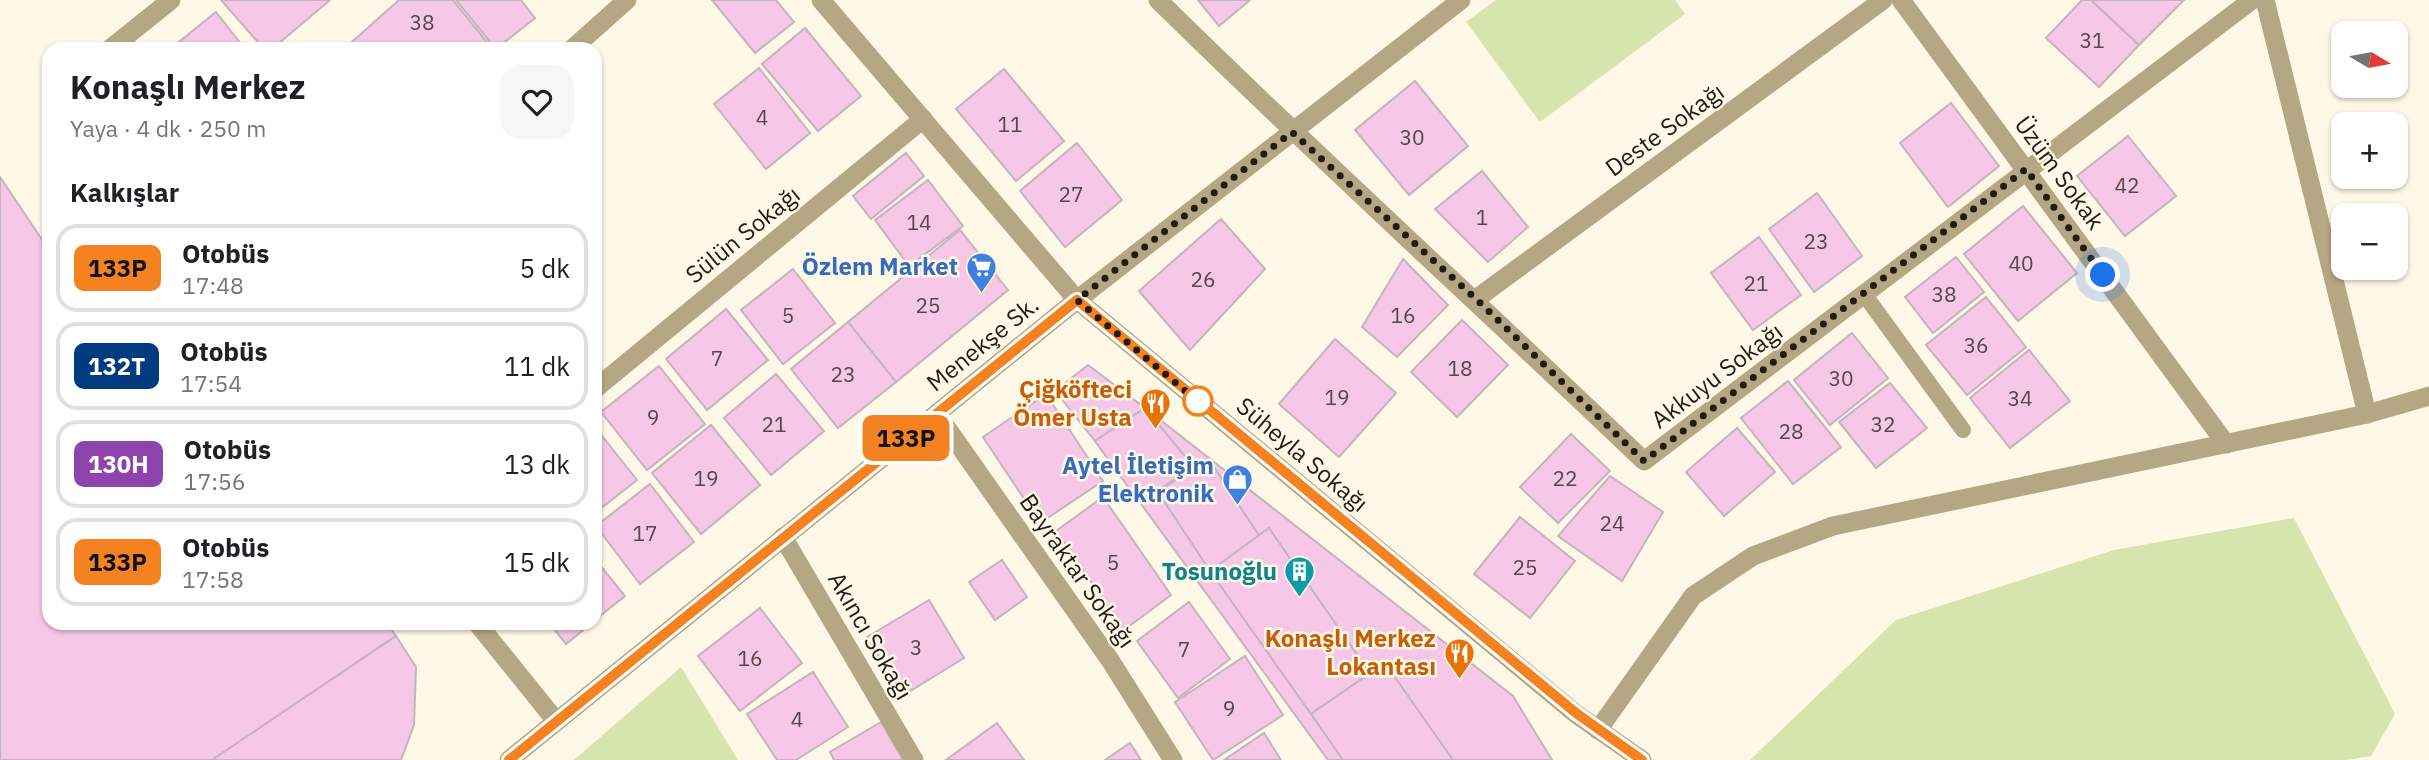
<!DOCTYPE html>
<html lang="tr">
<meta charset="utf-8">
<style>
:root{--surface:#fff;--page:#f6f6f6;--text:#202124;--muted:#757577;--line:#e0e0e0}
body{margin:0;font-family:"IBM Plex Sans",sans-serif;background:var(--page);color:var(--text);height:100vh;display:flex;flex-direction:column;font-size:26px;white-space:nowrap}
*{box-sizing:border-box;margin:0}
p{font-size:23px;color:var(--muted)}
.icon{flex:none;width:38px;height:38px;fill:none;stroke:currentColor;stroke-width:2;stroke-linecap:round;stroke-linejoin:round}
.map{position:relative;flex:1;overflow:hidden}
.panel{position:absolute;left:42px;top:42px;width:560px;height:588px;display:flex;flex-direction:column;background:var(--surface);border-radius:21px;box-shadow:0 2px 5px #0004}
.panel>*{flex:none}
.badge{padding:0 14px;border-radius:10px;font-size:24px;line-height:46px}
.needle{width:46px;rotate:100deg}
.controls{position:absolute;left:2331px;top:21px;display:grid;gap:14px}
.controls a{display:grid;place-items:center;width:77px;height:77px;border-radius:14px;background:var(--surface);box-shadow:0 2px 5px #0004;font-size:35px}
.you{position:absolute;width:35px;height:35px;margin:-18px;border:5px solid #fff;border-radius:50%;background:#1a73e8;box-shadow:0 0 0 10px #1a73e833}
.map>.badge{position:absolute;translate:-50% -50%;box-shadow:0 0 0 4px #fff}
h2{padding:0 28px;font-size:26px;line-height:63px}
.round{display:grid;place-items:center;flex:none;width:74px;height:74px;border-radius:21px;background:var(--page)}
.summary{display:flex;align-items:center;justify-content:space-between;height:119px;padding:0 28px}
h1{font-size:33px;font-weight:800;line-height:52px}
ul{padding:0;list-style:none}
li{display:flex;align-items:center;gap:21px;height:88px;margin:0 14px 10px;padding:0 14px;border:4px solid var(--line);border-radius:21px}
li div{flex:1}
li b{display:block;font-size:26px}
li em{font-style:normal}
li .badge{min-width:77px;font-weight:700;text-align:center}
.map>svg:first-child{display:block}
</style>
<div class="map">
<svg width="2429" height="760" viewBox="0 0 2429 760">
<rect width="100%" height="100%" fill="#fff8e6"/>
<g fill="#d6e4ad">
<polygon points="1496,0 1675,0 1685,14 1540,122 1466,22"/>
<polygon points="2294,518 2395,714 2371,756 2347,760 1750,760 1896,620 2114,550"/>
<polygon points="681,667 738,760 574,760"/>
</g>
<g fill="#f7c7e8" stroke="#c5b4bf" stroke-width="2">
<polygon points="221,0 330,0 272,49 264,49"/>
<polygon points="399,0 453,0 491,47 344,49"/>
<polygon points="456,0 521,0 535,18 496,49"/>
<polygon points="712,0 776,0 794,22 755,53"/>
<polygon points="1198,0 1250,0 1219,26"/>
<polygon points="2082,0 2091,0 2139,45 2099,87 2046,38"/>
<polygon points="2091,0 2184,0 2139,45"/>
<polygon points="216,12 245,49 185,49 179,42"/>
<polygon points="805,28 861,96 818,131 762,64"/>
<polygon points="759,68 810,133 766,169 714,104"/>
<polygon points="1004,69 1064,141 1016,181 956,109"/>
<polygon points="1415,81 1468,146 1409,195 1355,130"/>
<polygon points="1951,103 1999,166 1948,207 1900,143"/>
<polygon points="2128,136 2176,196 2125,236 2077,176"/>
<polygon points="1077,143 1122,200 1065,247 1020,191"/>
<polygon points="906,153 924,176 871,219 853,196"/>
<polygon points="1482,171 1528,227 1488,262 1435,209"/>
<polygon points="0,177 49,250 49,623 387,623 396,636 212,760 0,760"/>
<polygon points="928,180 963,226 909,266 875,220"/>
<polygon points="1817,193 1862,256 1814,292 1769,229"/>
<polygon points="2023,206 2077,273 2018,321 1964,254"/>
<polygon points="1221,219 1265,269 1190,350 1139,291"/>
<polygon points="960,230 1008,290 896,382 848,322"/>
<polygon points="1759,237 1801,295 1753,330 1711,273"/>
<polygon points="1956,257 1984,292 1933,333 1905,297"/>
<polygon points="1403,259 1448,305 1397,357 1362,327"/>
<polygon points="793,269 835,323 783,364 741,310"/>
<polygon points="1986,297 2026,347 1967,395 1926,345"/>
<polygon points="726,309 768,360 707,410 666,359"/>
<polygon points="1462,320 1508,365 1457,417 1411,372"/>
<polygon points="848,322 896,382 838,428 791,369"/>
<polygon points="1852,333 1888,378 1830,425 1794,380"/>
<polygon points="1335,339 1396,393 1339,457 1279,404"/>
<polygon points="2029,350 2070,401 2010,448 1970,398"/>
<polygon points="1088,365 1145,408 1095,441 1055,391"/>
<polygon points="659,366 705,424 647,470 601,412"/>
<polygon points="776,374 824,431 771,475 724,418"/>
<polygon points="1788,381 1841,447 1793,484 1741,418"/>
<polygon points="1890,383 1927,428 1876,468 1839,422"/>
<polygon points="1046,394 1103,481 1040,523 983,437"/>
<polygon points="1145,408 1513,696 1552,760 1328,760 1095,441"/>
<polygon points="1145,408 1194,467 1139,502 1095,441"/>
<polygon points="711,425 760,485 701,534 652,473"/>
<polygon points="595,427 637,480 595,513"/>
<polygon points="1737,428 1775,472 1724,516 1686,472"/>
<polygon points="1571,434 1610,471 1558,523 1520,487"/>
<polygon points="1208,458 1260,537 1210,571 1158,492"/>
<polygon points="1610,476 1663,512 1622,581 1558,536"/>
<polygon points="650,484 694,542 640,584 596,526"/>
<polygon points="1103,497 1171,595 1124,630 1056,531"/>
<polygon points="1520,517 1575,561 1530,618 1474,574"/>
<polygon points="1269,528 1370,673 1311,714 1210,571"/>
<polygon points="595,559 625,596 595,620"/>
<polygon points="1002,560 1027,597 995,620 969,582"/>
<polygon points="929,600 964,658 902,696 867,637"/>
<polygon points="1189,602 1230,659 1178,698 1137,641"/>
<polygon points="760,608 802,663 740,711 698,656"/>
<polygon points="549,623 592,623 566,644"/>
<polygon points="396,636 416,667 414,725 401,760 212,760"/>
<polygon points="1245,656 1283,715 1213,760 1175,702"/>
<polygon points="1385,663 1453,760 1343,760 1311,714"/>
<polygon points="813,672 848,727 796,760 777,760 747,714"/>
<polygon points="881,722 903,760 834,760 830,752"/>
<polygon points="997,723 1024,760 946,760"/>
<polygon points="1264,733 1281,760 1224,760"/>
<polygon points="1130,743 1141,760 1105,760"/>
</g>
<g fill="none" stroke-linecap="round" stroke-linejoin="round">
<polyline stroke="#b6a784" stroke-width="16" points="1864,294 1963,430"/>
<g stroke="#b6a784" stroke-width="19">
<path d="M 1158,0 C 1317,157 1483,307 1644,461 L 2252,0"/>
<polyline points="1901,0 2226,444"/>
<polyline points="2265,0 2367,414"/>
<polyline points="110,49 171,0"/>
<polyline points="572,49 627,0"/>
<polyline points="1476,299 1883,0"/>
<polyline points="595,389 923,119"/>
<polyline points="937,414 1110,660 1173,760"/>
<polyline points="783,537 914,760"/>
<polyline points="477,623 556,721"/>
<polyline points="1598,730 1693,596 1753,556 1833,526 2367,414 2429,396"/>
</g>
<g stroke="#b6a784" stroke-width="19">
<polyline points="821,0 1077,300 1576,714 1642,760"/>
<polyline points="509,760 1077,300 1461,0"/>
</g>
</g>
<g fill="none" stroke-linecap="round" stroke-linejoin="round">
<defs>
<polyline id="line" points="509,760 1077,300 1576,713 1642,760"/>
</defs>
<use href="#line" stroke="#fff" stroke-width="16"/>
<use href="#line" stroke="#f58220" stroke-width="10"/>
<polyline stroke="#1e1c15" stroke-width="7" stroke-dasharray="0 12.6" points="1198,401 1201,404 1077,300 1292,132 1476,299 1644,461 2026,169 2103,275"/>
</g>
<defs>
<symbol id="supermarket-pin" viewBox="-11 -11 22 30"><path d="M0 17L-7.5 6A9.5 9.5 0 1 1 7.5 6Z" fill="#3f7fe0" stroke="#fff8e6"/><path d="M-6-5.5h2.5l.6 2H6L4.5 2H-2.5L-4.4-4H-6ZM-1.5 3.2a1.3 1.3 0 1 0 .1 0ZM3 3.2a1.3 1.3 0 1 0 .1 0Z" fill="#fff"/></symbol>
<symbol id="restaurant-pin" viewBox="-11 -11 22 30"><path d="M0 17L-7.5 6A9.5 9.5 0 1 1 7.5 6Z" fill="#e8710a" stroke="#fff8e6"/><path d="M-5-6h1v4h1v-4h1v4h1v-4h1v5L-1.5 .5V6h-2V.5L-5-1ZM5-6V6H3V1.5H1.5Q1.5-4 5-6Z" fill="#fff"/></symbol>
<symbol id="shop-pin" viewBox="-11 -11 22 30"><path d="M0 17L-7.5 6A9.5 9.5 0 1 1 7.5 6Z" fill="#3f7fe0" stroke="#fff8e6"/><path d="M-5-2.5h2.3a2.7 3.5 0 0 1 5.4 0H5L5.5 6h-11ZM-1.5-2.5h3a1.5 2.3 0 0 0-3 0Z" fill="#fff"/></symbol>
<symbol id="building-pin" viewBox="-11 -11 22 30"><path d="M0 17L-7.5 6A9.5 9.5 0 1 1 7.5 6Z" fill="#0f9aa8" stroke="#fff8e6"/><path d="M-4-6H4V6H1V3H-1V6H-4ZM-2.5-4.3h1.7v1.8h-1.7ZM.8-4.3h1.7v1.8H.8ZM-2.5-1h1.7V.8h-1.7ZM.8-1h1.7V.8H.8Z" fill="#fff"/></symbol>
</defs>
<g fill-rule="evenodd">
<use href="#supermarket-pin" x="964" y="250" width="35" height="47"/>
<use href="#restaurant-pin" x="1138" y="386" width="35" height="47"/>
<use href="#shop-pin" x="1220" y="462" width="35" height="47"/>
<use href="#building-pin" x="1282" y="554" width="35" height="47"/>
<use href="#restaurant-pin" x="1442" y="636" width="35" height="47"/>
</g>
<circle fill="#fff" stroke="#f58220" stroke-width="3.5" cx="1198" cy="401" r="14"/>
<g text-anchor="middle" stroke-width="5" stroke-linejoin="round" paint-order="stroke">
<g font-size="21" fill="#54474a">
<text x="422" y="30">38</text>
<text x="2092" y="48">31</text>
<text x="762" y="125">4</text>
<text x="1010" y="132">11</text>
<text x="1412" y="145">30</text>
<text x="2127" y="193">42</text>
<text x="1071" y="202">27</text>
<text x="1482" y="225">1</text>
<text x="919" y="230">14</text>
<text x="1816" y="249">23</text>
<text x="2021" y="271">40</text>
<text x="1203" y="287">26</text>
<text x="1756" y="291">21</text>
<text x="1944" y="302">38</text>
<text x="928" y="313">25</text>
<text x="788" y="323">5</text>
<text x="1403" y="323">16</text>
<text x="1976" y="353">36</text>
<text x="717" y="366">7</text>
<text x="1460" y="376">18</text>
<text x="843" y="382">23</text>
<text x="1841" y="386">30</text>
<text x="1337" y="405">19</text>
<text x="2020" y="406">34</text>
<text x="653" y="425">9</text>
<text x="774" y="432">21</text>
<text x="1883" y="432">32</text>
<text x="1791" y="439">28</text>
<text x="706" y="486">19</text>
<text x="1565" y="486">22</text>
<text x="1612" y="531">24</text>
<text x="645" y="541">17</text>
<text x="1113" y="570">5</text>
<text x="1525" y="575">25</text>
<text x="916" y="655">3</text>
<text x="1184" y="657">7</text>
<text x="750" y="666">16</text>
<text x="1229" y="716">9</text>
<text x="797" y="727">4</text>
</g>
<g font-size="24" fill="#1e1c15" stroke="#fff8e6">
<text transform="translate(1665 130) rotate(-36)" y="8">Deste Sokağı</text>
<text transform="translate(2059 173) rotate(54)" y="8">Üzüm Sokak</text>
<text transform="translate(743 235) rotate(-39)" y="8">Sülün Sokağı</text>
<text transform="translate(983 344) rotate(-39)" y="8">Menekşe Sk.</text>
<text transform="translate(1717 376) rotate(-37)" y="8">Akkuyu Sokağı</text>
<text transform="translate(1302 455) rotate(40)" y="8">Süheyla Sokağı</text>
<text transform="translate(1077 571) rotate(55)" y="8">Bayraktar Sokağı</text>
<text transform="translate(870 636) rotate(60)" y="8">Akıncı Sokağı</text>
</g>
<g font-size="24" font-weight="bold" fill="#366cbe" stroke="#fff8e6" text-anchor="end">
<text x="958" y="275">Özlem Market</text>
<text x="1214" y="474">Aytel İletişim<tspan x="1214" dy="28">Elektronik</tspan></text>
</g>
<g font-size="24" font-weight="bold" fill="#c56008" stroke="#fff8e6" text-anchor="end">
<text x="1132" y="398">Çiğköfteci<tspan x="1132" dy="28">Ömer Usta</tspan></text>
<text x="1436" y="647">Konaşlı Merkez<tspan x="1436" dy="28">Lokantası</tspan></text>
</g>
<g font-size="24" font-weight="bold" fill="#0d838f" stroke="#fff8e6" text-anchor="end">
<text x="1277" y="580">Tosunoğlu</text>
</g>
</g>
</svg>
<div class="controls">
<a><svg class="needle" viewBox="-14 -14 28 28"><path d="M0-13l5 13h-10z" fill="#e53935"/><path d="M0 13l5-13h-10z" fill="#757577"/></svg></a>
<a>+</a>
<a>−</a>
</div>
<div class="you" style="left:2103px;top:275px"></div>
<b class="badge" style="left:906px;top:438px;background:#f58220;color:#111">133P</b>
<section class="panel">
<div class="summary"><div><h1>Konaşlı Merkez</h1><p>Yaya · 4 dk · 250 m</p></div><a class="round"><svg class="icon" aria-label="heart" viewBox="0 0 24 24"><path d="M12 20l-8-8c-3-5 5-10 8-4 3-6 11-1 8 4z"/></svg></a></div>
<h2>Kalkışlar</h2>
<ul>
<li><span class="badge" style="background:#f58220;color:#111">133P</span><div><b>Otobüs</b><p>17:48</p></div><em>5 dk</em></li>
<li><span class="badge" style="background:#003b80;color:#fff">132T</span><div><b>Otobüs</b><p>17:54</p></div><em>11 dk</em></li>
<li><span class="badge" style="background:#8e44ad;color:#fff">130H</span><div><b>Otobüs</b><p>17:56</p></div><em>13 dk</em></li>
<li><span class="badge" style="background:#f58220;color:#111">133P</span><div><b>Otobüs</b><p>17:58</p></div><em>15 dk</em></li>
</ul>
</section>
</div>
